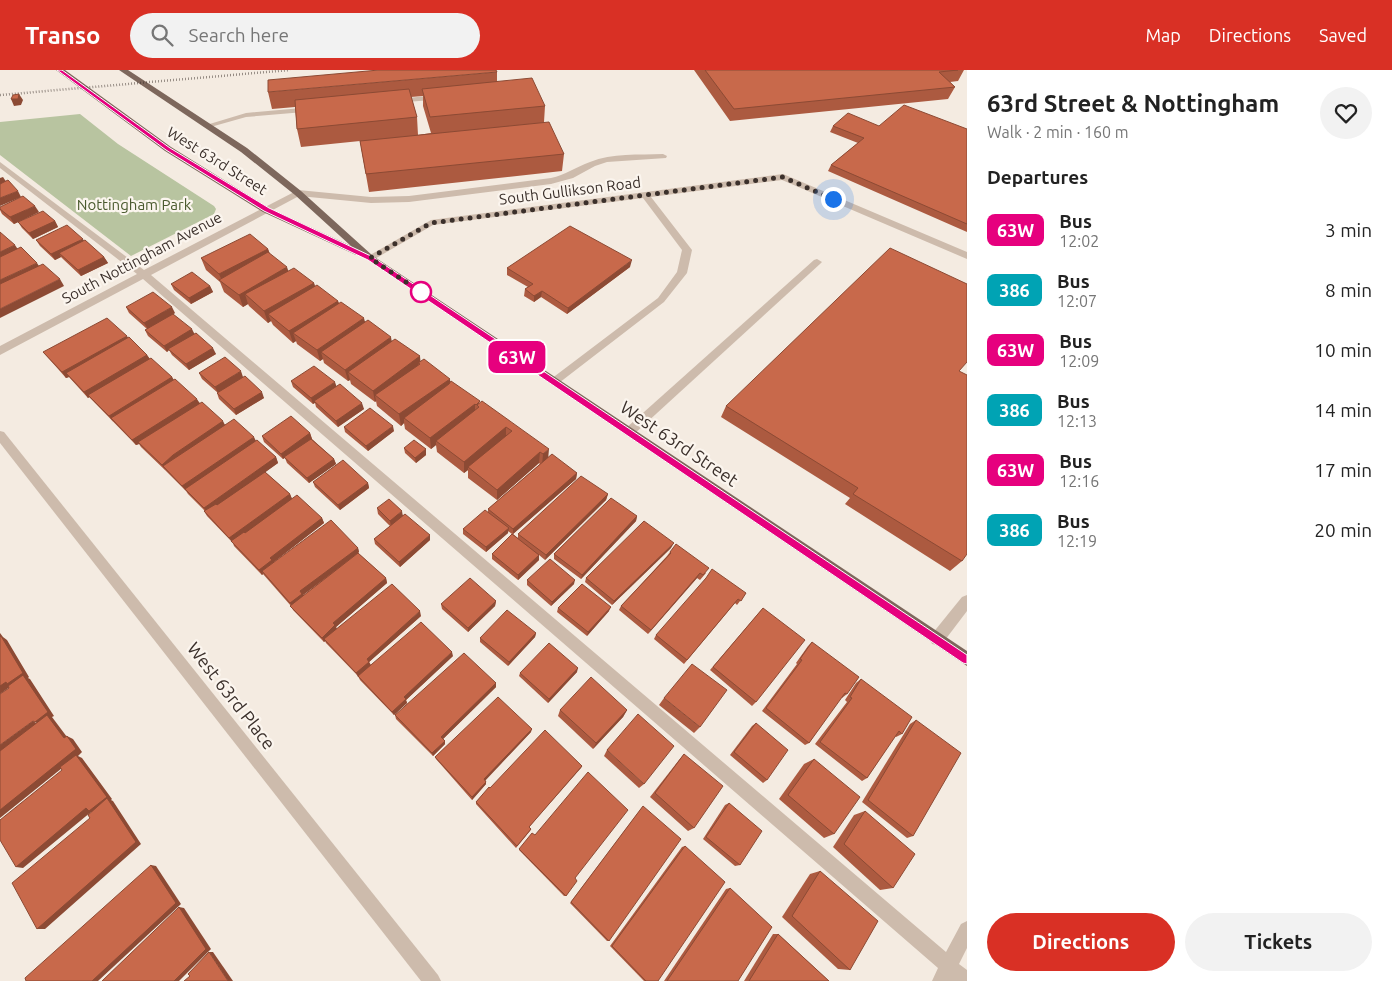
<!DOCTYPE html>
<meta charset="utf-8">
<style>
:root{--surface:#fff;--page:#f2f2f2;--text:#222;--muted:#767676;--accent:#d93025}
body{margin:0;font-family:Ubuntu,sans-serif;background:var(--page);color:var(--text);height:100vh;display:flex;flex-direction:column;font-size:19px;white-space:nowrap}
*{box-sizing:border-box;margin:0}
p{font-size:16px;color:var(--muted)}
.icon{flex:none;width:28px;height:28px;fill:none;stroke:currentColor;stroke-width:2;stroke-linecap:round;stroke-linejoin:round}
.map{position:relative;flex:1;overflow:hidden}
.sheet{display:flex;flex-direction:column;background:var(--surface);width:425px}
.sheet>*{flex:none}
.badge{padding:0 10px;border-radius:8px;font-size:18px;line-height:32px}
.you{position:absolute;width:25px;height:25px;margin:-12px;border:4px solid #fff;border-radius:50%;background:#1a73e8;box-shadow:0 0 0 8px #1a73e833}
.map>.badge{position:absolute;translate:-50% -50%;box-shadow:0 0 0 2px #fff}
h2{padding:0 20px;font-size:19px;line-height:45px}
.round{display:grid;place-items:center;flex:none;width:52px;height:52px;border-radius:26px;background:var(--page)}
.summary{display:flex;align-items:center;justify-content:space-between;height:85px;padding:0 20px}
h1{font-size:24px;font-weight:700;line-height:38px}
.primary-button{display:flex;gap:10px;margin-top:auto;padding:10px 20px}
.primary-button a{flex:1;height:58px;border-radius:30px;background:var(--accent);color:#fff;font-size:20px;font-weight:700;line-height:58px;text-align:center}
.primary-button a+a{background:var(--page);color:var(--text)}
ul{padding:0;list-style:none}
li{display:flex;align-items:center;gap:15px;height:60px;padding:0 20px}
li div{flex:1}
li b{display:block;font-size:19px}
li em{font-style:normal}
li .badge{min-width:55px;font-weight:700;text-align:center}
header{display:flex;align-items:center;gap:30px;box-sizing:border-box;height:70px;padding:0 25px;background:var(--accent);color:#fff}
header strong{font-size:24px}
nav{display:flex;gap:28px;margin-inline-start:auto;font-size:18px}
.search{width:350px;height:45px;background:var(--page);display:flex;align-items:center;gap:12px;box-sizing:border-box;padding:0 18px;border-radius:28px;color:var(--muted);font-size:19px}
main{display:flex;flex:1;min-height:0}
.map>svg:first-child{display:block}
</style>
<header>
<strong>Transo</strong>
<div class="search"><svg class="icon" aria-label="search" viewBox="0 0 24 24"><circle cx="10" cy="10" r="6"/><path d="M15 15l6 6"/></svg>Search here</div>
<nav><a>Map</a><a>Directions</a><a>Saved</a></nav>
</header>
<main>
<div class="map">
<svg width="967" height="911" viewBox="0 0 967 911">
<rect width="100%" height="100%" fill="#f4ebe1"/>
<polygon fill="#b8c4a0" points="80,44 118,74 214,136 216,139 214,144 131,186 0,85 0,52"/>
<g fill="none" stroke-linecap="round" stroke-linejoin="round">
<g fill="#cdbbac" fill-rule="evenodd">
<polygon points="440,25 444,27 443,29 395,33 391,31 395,29"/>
<polygon points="313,37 317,39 316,41 246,47 207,58 203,56 246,43"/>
<path d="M 663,84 L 667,86 L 666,88 L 607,92 L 595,96 L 573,108 L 551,114 L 409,132 L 371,133 L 299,126 L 151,205 L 946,882 L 961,854 L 967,851 L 967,878 L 959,894 L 967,900 L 967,911 L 932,911 L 938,898 L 143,209 L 0,285 L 0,276 L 137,204 L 0,98 L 0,92 L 144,200 L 298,120 L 371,127 L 409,126 L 551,108 C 565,105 576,97 590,92 C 612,83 639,85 663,84 Z"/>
<polygon points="783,104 967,182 967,189 782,110 651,127 692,180 687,203 664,232 555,316 550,312 551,309 658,228 677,202 682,180 643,128 433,155 373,190 367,190 365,188 431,150"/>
<polygon points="817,189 822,192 820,194 633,365 625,365 623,362 625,359 814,190"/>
<polygon points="0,361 4,362 438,905 441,911 421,911 0,373"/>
<polygon points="967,525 967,541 942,574 937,575 932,574 930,569 932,564 962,527"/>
</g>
<polygon fill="#7d675c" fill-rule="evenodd" points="56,0 65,0 171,77 269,138 351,176 295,125 241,82 119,0 128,0 247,78 301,121 373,186 967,581 967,596 361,185 356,185 263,142 165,81"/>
<polyline stroke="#3b302b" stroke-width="2.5" stroke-dasharray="0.5 2.5" stroke-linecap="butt" points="0,25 290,0"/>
</g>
<g fill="#ac5a40" fill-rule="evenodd">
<polygon points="694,0 964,0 958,11 950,12 955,17 948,29 730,51"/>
<path d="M 497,2 L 497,11 L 545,36 L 544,52 L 564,84 L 562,101 L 369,122 L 360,71 L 301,77 L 297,59 L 295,37 L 272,39 L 268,22 ZM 423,26 L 423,36 L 431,63 L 418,65 L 417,47 L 411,27 Z"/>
<polygon points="833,56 879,56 967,59 967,162 828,101 831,95 858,73 830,62"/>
<polygon points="0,137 39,142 14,154 2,144 0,140"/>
<polygon points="55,151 58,157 33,169 22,158 18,152"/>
<polygon points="36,170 84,171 104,187 108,193 81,206 63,189 61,187 55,190 40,176"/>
<polygon points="268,179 270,184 288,201 314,213 315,216 338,231 339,233 392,271 420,286 420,291 480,333 548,387 577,403 576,409 513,464 518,468 518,464 608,424 606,430 545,490 539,485 539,490 518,510 492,489 492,484 512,464 508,461 508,463 486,482 463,464 463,459 488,442 488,439 540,394 539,393 497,430 468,408 468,400 464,403 437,382 436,375 431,379 405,359 404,353 401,356 377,336 376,331 375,332 351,314 350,310 348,311 324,293 323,289 320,291 297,274 296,271 293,273 273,255 271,251 268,253 249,236 248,234 243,237 224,222 220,212 206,200 201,188"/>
<polygon points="630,197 567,244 541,227 534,232 524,226 525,219 528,217 507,205 507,198"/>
<polygon points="171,214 210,216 213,222 191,234 174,220"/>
<polygon points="126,237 175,243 173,244 216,284 189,300 172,285 169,280 167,282 148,266 145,260 147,259 129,243"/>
<path d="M 128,268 L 147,285 L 150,289 L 172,307 L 174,310 L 200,333 L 225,355 L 256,371 L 276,387 L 278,393 L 265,402 L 290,424 L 292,429 L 322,448 L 324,453 L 274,492 L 358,478 L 359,482 L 358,483 L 386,508 L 387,513 L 336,557 L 337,559 L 421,546 L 369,592 L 371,595 L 453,586 L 406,630 L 407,633 L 394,645 L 360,610 L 358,606 L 326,573 L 325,571 L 324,572 L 293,540 L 291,536 L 263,504 L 262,505 L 234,476 L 233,473 L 207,446 L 204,441 L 205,441 L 188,424 L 186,421 L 165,400 L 141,377 L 139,374 L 136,375 L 93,331 L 89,327 L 88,328 L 69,307 L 66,308 L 43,282 ZM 334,502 L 303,526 L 303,525 Z"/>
<polygon points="959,301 962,491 950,501 845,434 850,428 721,347 726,336"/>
<polygon points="199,303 243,307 264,328 236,345 219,329 217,323 218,323 202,309"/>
<polygon points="291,311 336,317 364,339 338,357 316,337 315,333 313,334 293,317"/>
<polygon points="344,357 394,361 368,381 345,362"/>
<polygon points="310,363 312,369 334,389 336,394 309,413 287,393 285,388 283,389 264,372 262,366"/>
<polygon points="404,378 426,379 426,385 416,393 405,383"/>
<polygon points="313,412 368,413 369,418 340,440 315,417"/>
<polygon points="377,438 403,445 430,470 400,497 375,474 374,469 390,456 378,444"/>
<polygon points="637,446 636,451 581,509 554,489 554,484"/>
<polygon points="671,478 612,535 585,512 586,508"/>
<polygon points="670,482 706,503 700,510 697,508 648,564 619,540 621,536 667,486"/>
<polygon points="527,510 574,514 551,536 527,515"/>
<polygon points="746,523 737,535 735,533 684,594 654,569 656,565"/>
<polygon points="496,531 495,536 468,562 442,539 441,534"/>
<polygon points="558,538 609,541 587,566 557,542"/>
<polygon points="763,538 756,632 752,636 710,600"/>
<polygon points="536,563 535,567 508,596 480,572 480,568"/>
<polygon points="812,572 847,624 842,628 841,627 809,673 805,675 762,641 797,594 796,593 808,576"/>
<polygon points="577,602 548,633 519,606 520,603"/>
<polygon points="861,609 902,664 896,667 895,666 867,708 862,711 815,674 847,632 845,630 856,613"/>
<polygon points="496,613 496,617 443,669 445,671 445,674 433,686 396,649 395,645"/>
<polygon points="664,628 700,657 694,663 659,635"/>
<polygon points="560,640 627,640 623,647 593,679 558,646"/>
<polygon points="916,650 913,766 907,768 862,732 910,654"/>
<polygon points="756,653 767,710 763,713 730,685 752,656"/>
<polygon points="531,662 485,710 486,712 486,714 472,730 436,689 435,687"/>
<polygon points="607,680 644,714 639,718 604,686"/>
<polygon points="684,684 694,758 688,761 650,727 679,690"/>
<polygon points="814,689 834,764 824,768 779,729 804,694"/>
<polygon points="582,696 529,757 531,759 530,761 516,778 476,734 476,732 490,718"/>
<polygon points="729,733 740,795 735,796 703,769 725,735"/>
<polygon points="643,736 609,871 607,871 570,833 641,739"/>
<polygon points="865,741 893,818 880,820 833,777 854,745"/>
<polygon points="685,776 658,911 644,911 610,876 682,777"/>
<polygon points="519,779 575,808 566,826 564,826 519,780"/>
<polygon points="820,801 850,900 838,899 782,847 810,804"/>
<polygon points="730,818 738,911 664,911 726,819"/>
<polygon points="773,864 778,864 829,911 744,911"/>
</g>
<g fill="#8c4a34">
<polygon points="19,24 23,30 21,35 14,36 11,29"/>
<polygon points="3,107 7,113 0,116 0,108"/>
<polygon points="18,121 21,127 0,136 0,128"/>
<polygon points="35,136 39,142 14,154 10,147"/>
<polygon points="55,151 58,157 33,169 29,163"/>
<polygon points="83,169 86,175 59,183 61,187 55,190 51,184"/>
<polygon points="15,175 19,181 0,190 0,182"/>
<polygon points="268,179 272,191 223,213 219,204"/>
<polygon points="104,187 108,193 81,206 78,200"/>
<polygon points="632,190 630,197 567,244 568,238"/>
<polygon points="37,193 41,199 0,219 0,210"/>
<polygon points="287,197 291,209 245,224 248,234 243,237 239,225"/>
<polygon points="60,209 64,216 0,248 0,239"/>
<polygon points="314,213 317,225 268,244 271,251 268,253 264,241"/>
<polygon points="210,216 213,222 191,234 189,228"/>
<polygon points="542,221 541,227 534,232 534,226"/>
<polygon points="338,231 341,243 293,263 296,271 293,273 289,261"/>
<polygon points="172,237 175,243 148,259 144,253"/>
<polygon points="364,248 367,260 321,282 323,289 320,291 317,280"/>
<polygon points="192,259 195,265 168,279 169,280 167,282 164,276"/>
<polygon points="127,266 131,272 66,303 69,307 66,308 62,302"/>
<polygon points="391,267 393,279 348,302 350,310 348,311 345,300"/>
<polygon points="213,278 216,284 189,300 186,294"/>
<polygon points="147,285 151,291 88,328 84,322"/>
<polygon points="420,286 421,297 420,294 418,293 419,299 375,325 376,331 375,332 373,321"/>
<polygon points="241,301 243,307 218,323 215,317"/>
<polygon points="172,307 175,313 111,348 113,352 109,346"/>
<polygon points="450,309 451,320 404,348 404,353 401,356 399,344"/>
<polygon points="335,312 337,318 313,334 311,328"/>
<polygon points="262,322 264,328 236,345 234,339"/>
<polygon points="197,329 200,334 138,372 139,374 136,375 132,370"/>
<polygon points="362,333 364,339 338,357 336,351"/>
<polygon points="475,334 475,345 436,371 436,375 431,379 430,368"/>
<polygon points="223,351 226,357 163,396 165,400 162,395 173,385"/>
<polygon points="393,356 394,361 368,381 366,376"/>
<polygon points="506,357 506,368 468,397 468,400 464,403 464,392"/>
<polygon points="310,363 312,369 283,389 281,384"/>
<polygon points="254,367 257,373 185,419 186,421 182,416"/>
<polygon points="426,379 426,385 416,393 415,388"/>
<polygon points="549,379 548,390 542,395 543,384"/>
<polygon points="540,382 539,393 497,430 497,420"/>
<polygon points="276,387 278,393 208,444 204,438"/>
<polygon points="334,389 336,394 309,413 307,408"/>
<polygon points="577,403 576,409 513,464 513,459"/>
<polygon points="368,413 369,418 340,440 338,435"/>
<polygon points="290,424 292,429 233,473 229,468"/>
<polygon points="608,424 606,430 545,490 546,485"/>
<polygon points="402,441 403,447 391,456 390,451"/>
<polygon points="637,446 636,451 581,509 582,505"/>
<polygon points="322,448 324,453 262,501 263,504 262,505 259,500 270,488"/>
<polygon points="509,458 508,463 486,482 486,477"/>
<polygon points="430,465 430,470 400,497 399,492"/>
<polygon points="674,473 671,478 612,535 614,531"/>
<polygon points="358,478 359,482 303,525 304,529 293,538 290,533 300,521"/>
<polygon points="539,485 539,490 518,510 518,505"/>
<polygon points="700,503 697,508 648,564 651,560"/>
<polygon points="386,508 387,513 336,557 337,560 324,572 322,568 333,553"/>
<polygon points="575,510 574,514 551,536 552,532"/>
<polygon points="496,531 495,536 468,562 468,558"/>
<polygon points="611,537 609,541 587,566 588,562"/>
<polygon points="420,541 421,546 369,592 371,596 358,607 356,603 367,589"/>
<polygon points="0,563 3,567 7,570 29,607 28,608 30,609 54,646 52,647 70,671 35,652 11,616 0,624"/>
<polygon points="536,563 535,567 508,596 509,592"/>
<polygon points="452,582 453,586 406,630 407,633 394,645 392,642 404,627"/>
<polygon points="578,598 577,602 548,633 549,629"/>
<polygon points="496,613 496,617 442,670 441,667"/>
<polygon points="627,640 623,647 593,679 596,673"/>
<polygon points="33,651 39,655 0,683 0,675"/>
<polygon points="532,659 531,662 484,712 484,709"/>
<polygon points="67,666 73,669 82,682 78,686 82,688 112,729 111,730 113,731 141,774 45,859 37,859 95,743 91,742 23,798 16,797 77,686 0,748 0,740"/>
<polygon points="445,671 445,674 433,686 432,683"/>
<polygon points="582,696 581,698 528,758 529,757"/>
<polygon points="486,712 486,714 472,730 472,727"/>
<polygon points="151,795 156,796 181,834 98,911 92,911"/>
<polygon points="179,837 184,838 211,879 179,911 174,911"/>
<polygon points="209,882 213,882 233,911 228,911"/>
</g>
<g fill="#c8694b" stroke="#8c4a34">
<polygon points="379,0 496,0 497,2 268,22 268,10"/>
<polygon points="705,0 958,0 939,2 955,17 734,39"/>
<polygon points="532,8 545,36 430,47 422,19"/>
<polygon points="409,19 417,47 297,59 295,30"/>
<polygon points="19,24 18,29 11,29 13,25"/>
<polygon points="904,35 967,59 967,154 831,95 864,68 833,56 848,43 879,56"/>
<polygon points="549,52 564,84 366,104 360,71"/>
<polygon points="8,110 18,121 0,128 0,114"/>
<polygon points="23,126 35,136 10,147 0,139 0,137"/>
<polygon points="43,141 55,151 29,163 18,152"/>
<polygon points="67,155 83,169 51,184 36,170"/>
<polygon points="570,156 632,190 568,238 542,221 534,226 525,219 533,214 507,198"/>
<polygon points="0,162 15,175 0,182"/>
<polygon points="250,164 268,179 219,204 201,188"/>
<polygon points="85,170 104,187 78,200 59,183"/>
<polygon points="21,177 37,193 0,210 0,187"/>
<polygon points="890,178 967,214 967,292 959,301 967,305 967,484 962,491 853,424 858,418 726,336"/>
<polygon points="268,182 287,197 239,225 219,210"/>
<polygon points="43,194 60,209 0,239 0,214"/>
<polygon points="294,198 314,213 264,241 245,224"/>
<polygon points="192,202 210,216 189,228 171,214"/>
<polygon points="317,215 338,231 289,261 268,244"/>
<polygon points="153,222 172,237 144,253 126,237"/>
<polygon points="341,232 364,248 317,280 293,263"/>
<polygon points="173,244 192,259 164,276 145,260"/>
<polygon points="107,248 127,266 62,302 43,282"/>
<polygon points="368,250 391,267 345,300 321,282"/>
<polygon points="196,263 213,278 186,294 168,279"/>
<polygon points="129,267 147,285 84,322 66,303"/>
<polygon points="395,269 420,286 373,321 348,302"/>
<polygon points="225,287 241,301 215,317 199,303"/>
<polygon points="151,288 172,307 109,346 88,325"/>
<polygon points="424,289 450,309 399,344 375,325 420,294 418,293"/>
<polygon points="314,296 335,312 311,328 291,311"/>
<polygon points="245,306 262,322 234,339 217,323"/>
<polygon points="175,309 197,329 132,370 111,348"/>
<polygon points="451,311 480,331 476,335 475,334 430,368 404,348 449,314"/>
<polygon points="340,314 362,333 336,351 314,331"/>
<polygon points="482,331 549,379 543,384 540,382 497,420 468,397 512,361 506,357 464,392 436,371 479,337 477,335"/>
<polygon points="202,332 223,351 173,385 162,395 138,372"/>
<polygon points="370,338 393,356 366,376 344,357"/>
<polygon points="291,346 310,363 281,384 262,366"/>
<polygon points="234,349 254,367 182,416 163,396"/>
<polygon points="311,369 334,389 307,408 284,387"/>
<polygon points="257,370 276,387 204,438 185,419"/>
<polygon points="414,370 426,379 415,388 404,378"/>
<polygon points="552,384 577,403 513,459 488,439"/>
<polygon points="343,390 368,413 338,435 313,412"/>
<polygon points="265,402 290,424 229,468 204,441 216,434 217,435"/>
<polygon points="581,406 608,424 546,485 518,464"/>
<polygon points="297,425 322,448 270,488 272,490 259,500 231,471 244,462 245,463"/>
<polygon points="611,428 637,446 582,505 554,484"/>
<polygon points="389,429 402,441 390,451 377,438"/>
<polygon points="485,440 509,458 486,477 463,459"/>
<polygon points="405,444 430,465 399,492 374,469"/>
<polygon points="331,450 358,478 300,521 302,524 290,533 262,501"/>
<polygon points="644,451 674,473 614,531 586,508"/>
<polygon points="512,464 539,485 518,505 492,484"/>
<polygon points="676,474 709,498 703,505 700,503 651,560 621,536 671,483 670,482"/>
<polygon points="358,483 386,508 333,553 335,555 322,568 290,536"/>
<polygon points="550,489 575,510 552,532 527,510"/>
<polygon points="712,499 746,523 741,531 738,529 687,590 656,565 706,508"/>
<polygon points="470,508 496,531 468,558 441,534"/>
<polygon points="392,514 420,541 367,589 369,592 356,603 324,569"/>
<polygon points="582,514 611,537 588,562 558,538"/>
<polygon points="763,538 805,570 756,632 713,597"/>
<polygon points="507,540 536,563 509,592 480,568"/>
<polygon points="421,552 452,582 404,627 406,629 392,642 358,606"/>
<polygon points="1,566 23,603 7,614 6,612 0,616 0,567"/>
<polygon points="812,572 859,607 847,624 845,623 809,673 766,638 802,590 800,589"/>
<polygon points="549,573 578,598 549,629 520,603"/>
<polygon points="464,583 496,613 441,667 445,671 432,683 395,645"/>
<polygon points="692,594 727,620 700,657 664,628"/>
<polygon points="23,605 48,642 35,652 33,651 0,675 0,624 9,618 8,616"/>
<polygon points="591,607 627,640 596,673 560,640"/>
<polygon points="861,609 912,647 902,664 899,661 867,708 820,672 852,628 850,627"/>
<polygon points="498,627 532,659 484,709 486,712 472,727 435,687"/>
<polygon points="638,644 674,676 644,714 607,680"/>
<polygon points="47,645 64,668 67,666 76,679 0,740 0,681"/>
<polygon points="916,650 961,683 913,766 868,730"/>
<polygon points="756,653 788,680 767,710 734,682"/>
<polygon points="545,660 582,696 529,757 531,759 517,776 476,732 489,717 490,718"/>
<polygon points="684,684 723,716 694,758 655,723"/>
<polygon points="76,685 107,727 89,741 86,738 16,797 0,770 0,750 62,700 60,697"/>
<polygon points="814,689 860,727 834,764 788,725"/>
<polygon points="588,702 628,740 575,808 577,811 566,826 519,779 532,763 535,765"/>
<polygon points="107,728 136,772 37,859 12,813 90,748 88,745"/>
<polygon points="729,733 762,761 740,795 706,767"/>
<polygon points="643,736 681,769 609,871 571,832"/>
<polygon points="865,741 915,784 893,818 844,774"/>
<polygon points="685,776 725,812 658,911 646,911 612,876"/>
<polygon points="151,795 176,833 92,911 26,911 25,908"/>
<polygon points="820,801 878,851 850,900 792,846"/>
<polygon points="730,818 772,857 738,911 667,911"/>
<polygon points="179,837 206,879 174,911 102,911"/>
<polygon points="778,864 829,911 749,911"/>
<polygon points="209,882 228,911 184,911 190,906 188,904"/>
</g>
<polygon fill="#e6007e" stroke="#fff" points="57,0 62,0 170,78 269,138 373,187 967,585 967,594 963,593 368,190 264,141 166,80"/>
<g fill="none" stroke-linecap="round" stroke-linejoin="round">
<polyline stroke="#3b302b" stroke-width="5" stroke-dasharray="0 9" points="421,222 370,188 431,153 783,107 833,129"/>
</g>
<circle fill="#fff" stroke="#e6007e" stroke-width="2.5" cx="421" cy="222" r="10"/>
<g text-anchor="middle" stroke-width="4.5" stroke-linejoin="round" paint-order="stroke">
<g font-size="15" fill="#3b302b" stroke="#fbf5ee">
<text transform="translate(217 91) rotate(32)" y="5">West 63rd Street</text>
<text transform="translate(570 121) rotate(-7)" y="5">South Gullikson Road</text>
<text transform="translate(142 188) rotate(-28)" y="5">South Nottingham Avenue</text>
</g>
<g font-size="15" fill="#4a5a2e" stroke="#fbf5ee">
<text x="134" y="140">Nottingham Park</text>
</g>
<g font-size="18" fill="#3b302b" stroke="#fbf5ee">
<text transform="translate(679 374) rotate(34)" y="6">West 63rd Street</text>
<text transform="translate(231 626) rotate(52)" y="6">West 63rd Place</text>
</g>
</g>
</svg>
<div class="you" style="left:833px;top:129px"></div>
<b class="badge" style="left:517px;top:287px;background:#e6007e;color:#fff">63W</b>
</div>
<section class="sheet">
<div class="summary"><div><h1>63rd Street &amp; Nottingham</h1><p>Walk · 2 min · 160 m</p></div><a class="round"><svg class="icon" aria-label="heart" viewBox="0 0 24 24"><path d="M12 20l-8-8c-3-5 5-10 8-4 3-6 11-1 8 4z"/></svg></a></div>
<h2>Departures</h2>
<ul>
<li><span class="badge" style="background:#e6007e;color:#fff">63W</span><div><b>Bus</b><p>12:02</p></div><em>3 min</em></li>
<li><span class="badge" style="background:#00a3b4;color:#fff">386</span><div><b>Bus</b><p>12:07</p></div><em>8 min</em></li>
<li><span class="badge" style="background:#e6007e;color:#fff">63W</span><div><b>Bus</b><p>12:09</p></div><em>10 min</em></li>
<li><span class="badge" style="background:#00a3b4;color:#fff">386</span><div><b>Bus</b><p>12:13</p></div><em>14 min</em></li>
<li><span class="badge" style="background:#e6007e;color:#fff">63W</span><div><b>Bus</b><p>12:16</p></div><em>17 min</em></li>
<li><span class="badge" style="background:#00a3b4;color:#fff">386</span><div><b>Bus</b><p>12:19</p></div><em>20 min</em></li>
</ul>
<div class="primary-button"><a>Directions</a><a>Tickets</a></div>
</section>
</main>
